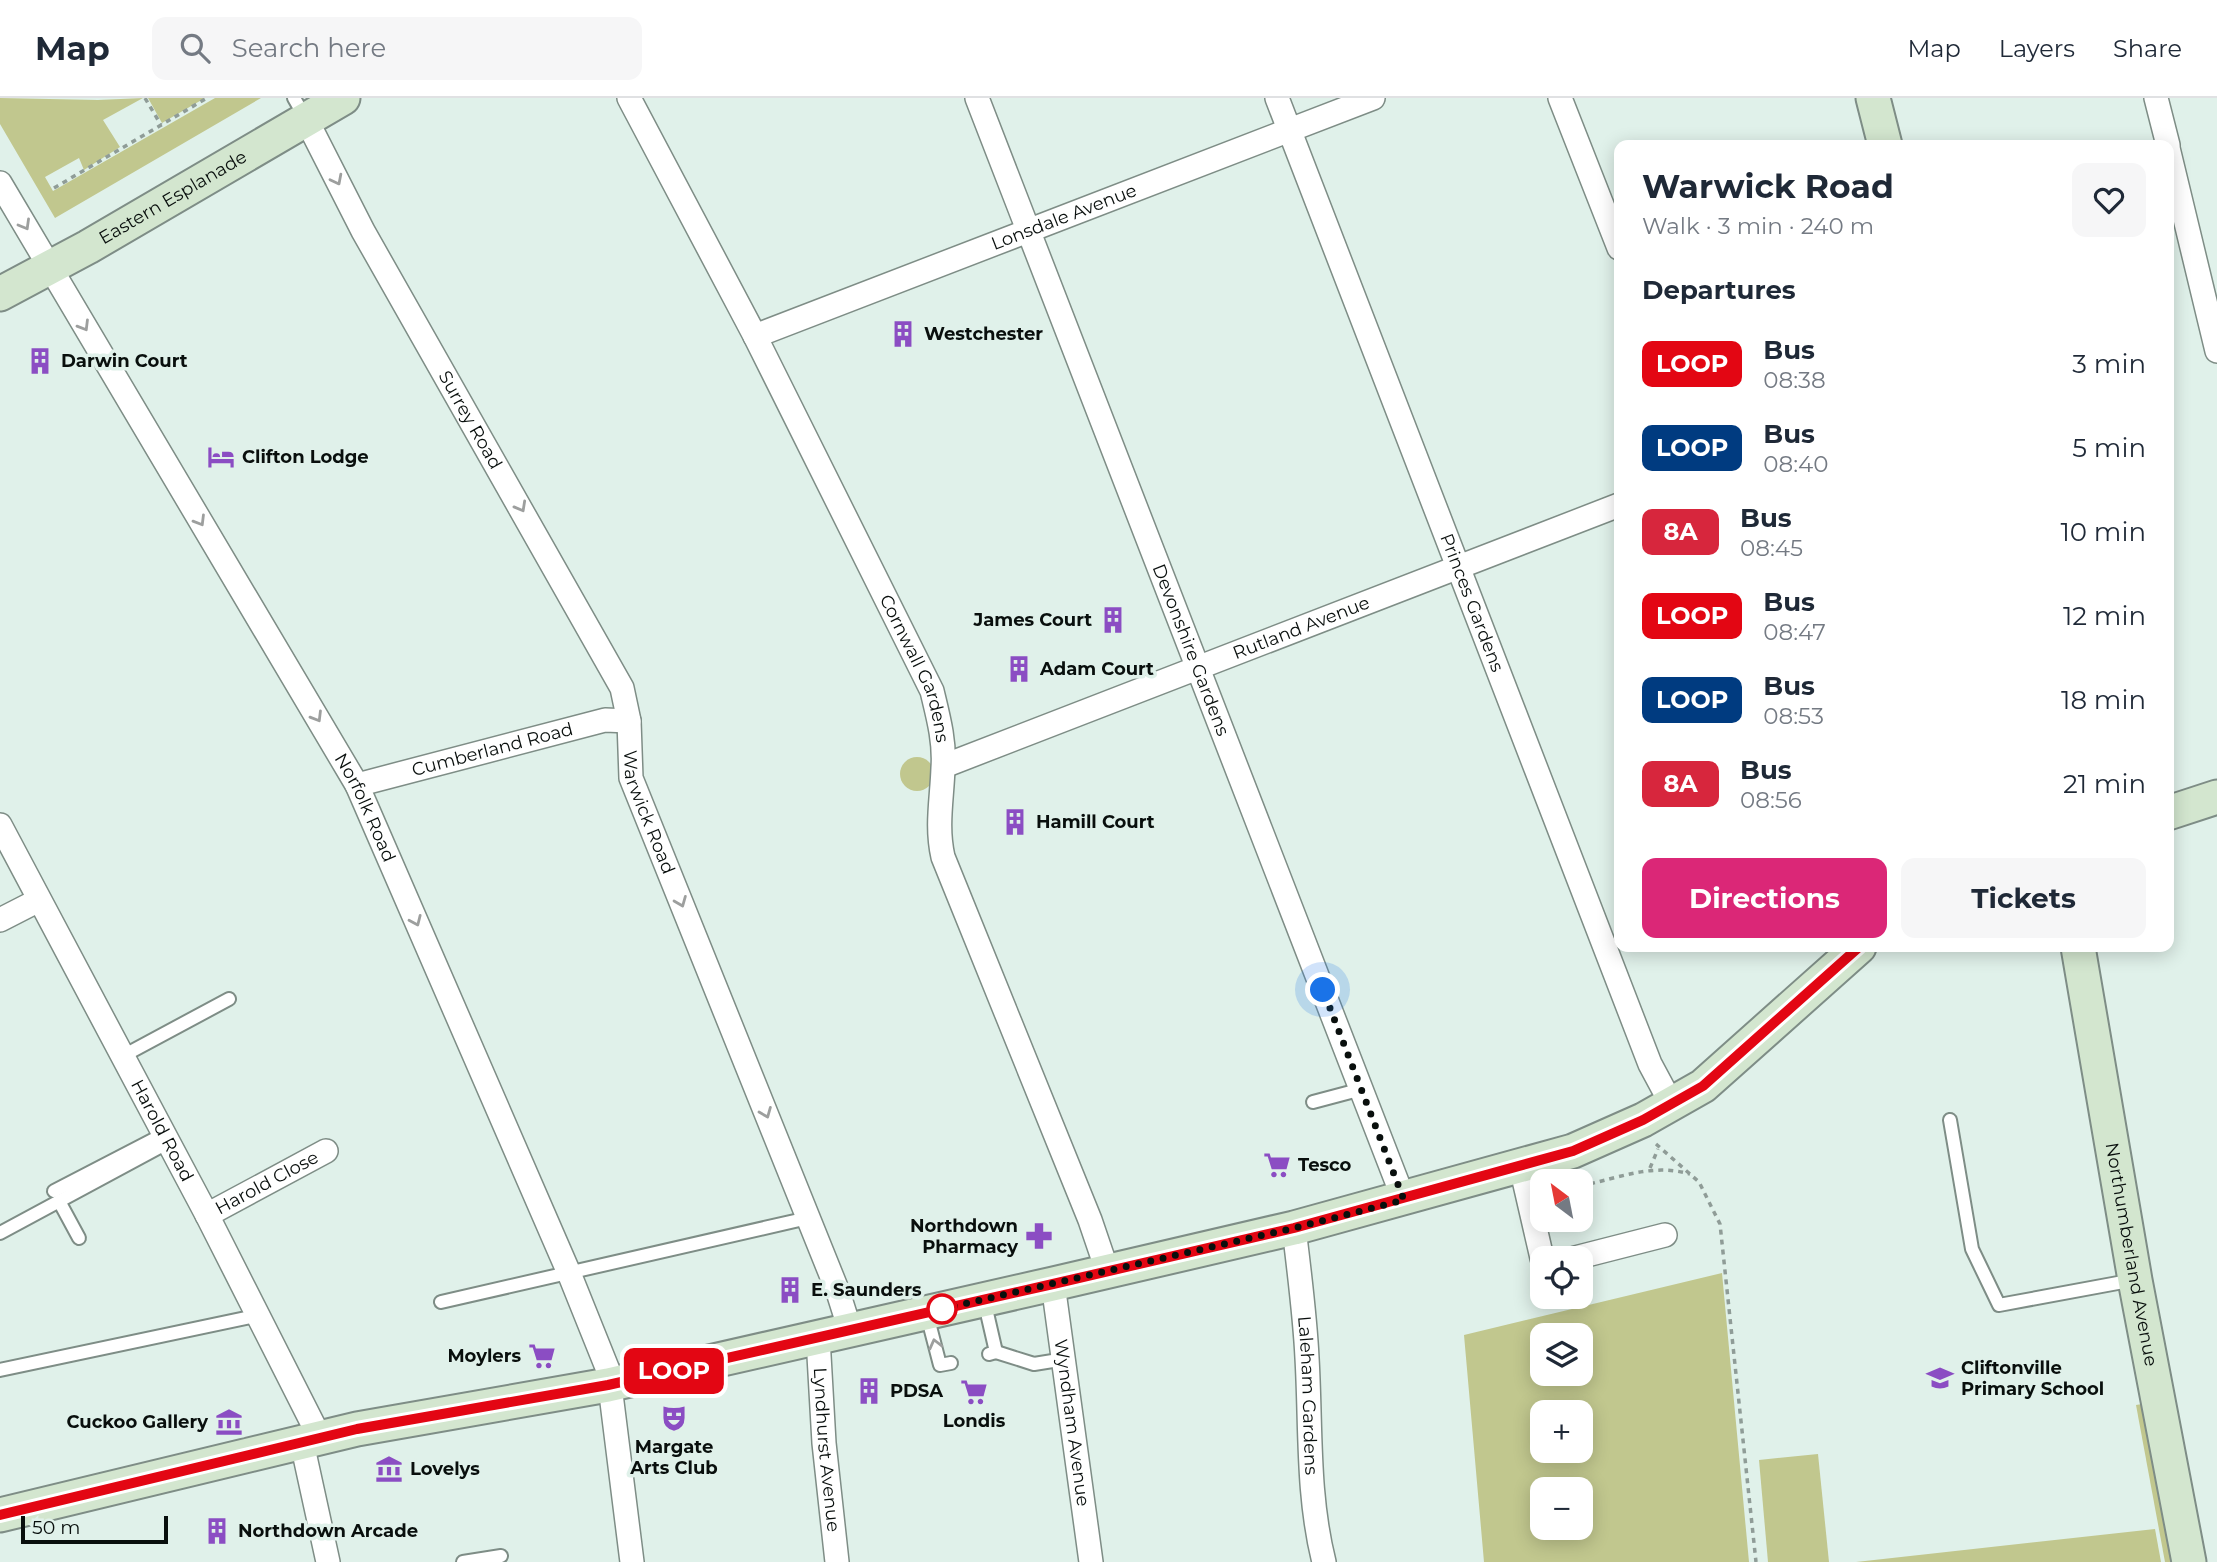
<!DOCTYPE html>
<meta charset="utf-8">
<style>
:root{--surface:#fff;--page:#f6f6f7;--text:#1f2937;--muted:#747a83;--line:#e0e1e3;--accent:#db2777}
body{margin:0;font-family:Montserrat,sans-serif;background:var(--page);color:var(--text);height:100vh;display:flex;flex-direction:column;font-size:26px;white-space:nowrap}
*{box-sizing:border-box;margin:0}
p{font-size:23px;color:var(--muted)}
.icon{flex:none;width:38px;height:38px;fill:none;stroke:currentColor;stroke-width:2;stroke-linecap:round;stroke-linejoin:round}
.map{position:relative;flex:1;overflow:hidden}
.panel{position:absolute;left:1614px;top:42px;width:560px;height:812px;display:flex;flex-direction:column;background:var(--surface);border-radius:14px;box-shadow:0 4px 18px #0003}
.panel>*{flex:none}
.badge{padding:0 14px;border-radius:10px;font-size:24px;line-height:46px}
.needle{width:46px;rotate:328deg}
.tools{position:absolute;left:1530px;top:1071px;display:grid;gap:14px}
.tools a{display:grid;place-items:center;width:63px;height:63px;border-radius:14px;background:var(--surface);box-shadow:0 4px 18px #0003;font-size:35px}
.scale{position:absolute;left:21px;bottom:18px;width:147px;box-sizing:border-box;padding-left:7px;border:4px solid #090f0d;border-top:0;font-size:19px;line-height:24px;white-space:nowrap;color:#090f0d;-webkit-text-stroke:5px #e0f1ea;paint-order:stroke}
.you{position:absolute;width:35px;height:35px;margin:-18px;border:5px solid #fff;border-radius:50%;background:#1a73e8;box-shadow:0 0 0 10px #1a73e833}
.map>.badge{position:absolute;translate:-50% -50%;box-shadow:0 0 0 4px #fff}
h2{padding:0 28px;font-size:26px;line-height:63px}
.round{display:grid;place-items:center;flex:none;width:74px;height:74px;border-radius:14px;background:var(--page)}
.headline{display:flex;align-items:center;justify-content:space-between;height:119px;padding:0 28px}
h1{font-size:33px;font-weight:700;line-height:52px}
.action{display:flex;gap:14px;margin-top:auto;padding:14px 28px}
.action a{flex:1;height:80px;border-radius:14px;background:var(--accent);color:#fff;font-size:28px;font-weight:700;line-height:80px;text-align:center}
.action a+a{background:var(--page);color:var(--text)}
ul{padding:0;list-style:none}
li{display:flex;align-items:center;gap:21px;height:84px;padding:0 28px}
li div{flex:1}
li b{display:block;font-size:26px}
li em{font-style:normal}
li .badge{min-width:77px;font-weight:700;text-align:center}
header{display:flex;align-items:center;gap:42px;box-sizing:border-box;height:98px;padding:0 35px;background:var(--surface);border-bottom:2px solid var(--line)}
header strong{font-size:33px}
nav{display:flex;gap:38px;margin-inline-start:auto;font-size:24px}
.search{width:490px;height:63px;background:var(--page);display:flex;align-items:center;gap:18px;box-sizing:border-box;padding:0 24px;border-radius:14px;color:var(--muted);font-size:26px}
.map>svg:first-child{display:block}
</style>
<header>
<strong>Map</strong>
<div class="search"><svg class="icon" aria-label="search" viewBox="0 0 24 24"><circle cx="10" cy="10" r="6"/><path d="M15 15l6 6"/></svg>Search here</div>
<nav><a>Map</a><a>Layers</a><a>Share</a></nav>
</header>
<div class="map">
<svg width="2217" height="1464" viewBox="0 0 2217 1464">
<rect width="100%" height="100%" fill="#e0f1ea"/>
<g fill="#c1c78e" fill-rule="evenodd">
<polygon points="0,0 98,2 143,0 103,22 120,49 84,72 79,60 45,79 53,93 215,0 261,0 55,120 0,26"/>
<polygon points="148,0 205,0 162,25"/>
<circle cx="917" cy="676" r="17"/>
<path d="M 1722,1175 L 1749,1464 L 1484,1464 L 1464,1237 ZM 1580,1237 L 1580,1276 L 1542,1276 L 1542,1237 ZM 1580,1314 L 1580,1353 L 1542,1353 L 1542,1314 ZM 1580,1391 L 1580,1430 L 1542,1430 L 1542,1391 Z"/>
<polygon points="2148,1305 2177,1464 2165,1464 2136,1307"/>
<polygon points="1818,1356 1829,1464 1768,1464 1759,1362"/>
<polygon points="2155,1431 2161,1464 1856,1464"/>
</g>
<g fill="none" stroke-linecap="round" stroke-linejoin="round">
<defs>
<g id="lane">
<polyline points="294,0 306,21"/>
<polyline points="121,959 229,901"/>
<polyline points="1313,1004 1362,991"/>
<polyline points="1950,1022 1972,1151 1999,1207 2134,1182"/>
<polyline points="54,1093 164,1036"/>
<polyline points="59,1103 79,1140"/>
<polyline points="0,1135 169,1044"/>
<polyline points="984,1202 996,1254 989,1256"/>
<polyline points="441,1204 808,1120"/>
<polyline points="927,1217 940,1267 951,1265"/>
<polyline points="996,1254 1034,1266 1065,1261"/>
<polyline points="0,1272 255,1218"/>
<polyline points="463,1464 501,1458"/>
</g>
<g id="street">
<path id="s1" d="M 629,0 L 755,238 L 932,593 C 938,618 945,643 943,670 C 942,701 936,728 943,759 L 1090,1122 L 1107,1172"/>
<path id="s2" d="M 977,0 L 1404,1102"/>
<path id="s3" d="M 1277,0 L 1650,966 L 1672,1007"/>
<polyline points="1560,0 1619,150"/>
<polyline points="2156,0 2168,47"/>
<path id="s4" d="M 306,21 L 363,133 L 622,590 L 629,623 L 631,680 L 838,1194 L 850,1232"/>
<polyline points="2168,50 2217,253"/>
<path id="s5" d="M 0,85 L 357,687 L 569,1175 L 608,1272 L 632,1464"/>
<path id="s6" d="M 755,238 L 1373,0"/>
<path id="s7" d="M 944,668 L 1619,407"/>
<path id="s8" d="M 357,687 L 605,622 L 629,623"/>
<path id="s9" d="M 0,727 L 207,1117 L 320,1340"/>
<polyline points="0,822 39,802"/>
<polyline points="1521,1069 1542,1160"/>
<path id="s10" d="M 207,1117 L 326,1053"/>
<path id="s11" d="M 1294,1130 C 1299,1173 1305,1217 1307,1260 C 1311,1328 1307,1397 1324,1464"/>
<polyline points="1575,1160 1665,1137"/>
<path id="s12" d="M 1053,1186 L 1091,1464"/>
<path id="s13" d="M 818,1240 L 824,1345 L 837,1464"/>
<polyline points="302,1345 328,1464"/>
</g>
<g id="secondary">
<polyline points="1873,0 1885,47"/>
<path id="s14" d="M 0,196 L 88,149 L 343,0"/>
<polyline points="2168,715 2217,699"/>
<path id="s15" d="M 2078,849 L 2135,1182 L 2189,1464"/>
<polyline points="0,1417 357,1331 608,1287 1053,1186 1294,1130 1573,1053 1643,1022 1703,988 1859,849"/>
</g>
</defs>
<use href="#lane" stroke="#7e8d86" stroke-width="16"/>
<use href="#street" stroke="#7e8d86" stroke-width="26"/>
<use href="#secondary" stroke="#7e8d86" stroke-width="37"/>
<g stroke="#8f9c97" stroke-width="3.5" stroke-dasharray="5 5" stroke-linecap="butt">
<polyline points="145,0 161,27"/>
<polyline points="54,90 207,0"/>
<polyline points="1656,1046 1699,1084 1720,1126 1756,1464"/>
<polyline points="1650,1070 1658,1051"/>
<path d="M 1580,1088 C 1620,1080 1651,1065 1690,1076"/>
</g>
<use href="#lane" stroke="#fff" stroke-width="12"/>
<use href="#street" stroke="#fff" stroke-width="23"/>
<use href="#secondary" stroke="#d3e6cf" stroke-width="33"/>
</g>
<defs><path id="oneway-chevron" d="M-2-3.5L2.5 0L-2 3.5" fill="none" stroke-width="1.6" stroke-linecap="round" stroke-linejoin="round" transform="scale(1.75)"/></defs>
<g stroke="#9d9f9e">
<use href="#oneway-chevron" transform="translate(337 82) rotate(63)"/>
<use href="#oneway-chevron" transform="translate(25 127) rotate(60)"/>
<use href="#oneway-chevron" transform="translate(84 228) rotate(59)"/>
<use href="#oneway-chevron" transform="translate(521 409) rotate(61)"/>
<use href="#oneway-chevron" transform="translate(200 423) rotate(59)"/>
<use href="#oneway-chevron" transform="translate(317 619) rotate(59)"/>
<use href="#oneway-chevron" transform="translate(681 804) rotate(68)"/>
<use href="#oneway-chevron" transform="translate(416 823) rotate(66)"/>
<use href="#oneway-chevron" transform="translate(766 1015) rotate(68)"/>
<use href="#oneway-chevron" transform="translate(935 1246) rotate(-104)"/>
</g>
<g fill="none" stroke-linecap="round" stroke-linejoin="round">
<defs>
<polyline id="line" points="0,1417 357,1331 608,1287 1053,1186 1294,1130 1573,1053 1643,1022 1703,988 1859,849"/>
</defs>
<use href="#line" stroke="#fff" stroke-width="16"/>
<use href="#line" stroke="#e30613" stroke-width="10"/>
<polyline stroke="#090f0d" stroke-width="7" stroke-dasharray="0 12.6" points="942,1211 1294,1130 1404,1102 1323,892"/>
</g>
<defs>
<symbol id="building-bare" viewBox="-9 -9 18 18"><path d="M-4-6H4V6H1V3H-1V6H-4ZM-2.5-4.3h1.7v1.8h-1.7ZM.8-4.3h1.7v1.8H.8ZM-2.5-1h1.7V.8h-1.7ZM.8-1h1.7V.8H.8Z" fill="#8b4dc3" stroke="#e0f1ea" stroke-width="2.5" paint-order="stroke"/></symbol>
<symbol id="hotel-bare" viewBox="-9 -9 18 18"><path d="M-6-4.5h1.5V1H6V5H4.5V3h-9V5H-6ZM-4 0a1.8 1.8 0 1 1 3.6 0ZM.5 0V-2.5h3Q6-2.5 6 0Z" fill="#8b4dc3" stroke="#e0f1ea" stroke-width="2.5" paint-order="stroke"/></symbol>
<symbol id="supermarket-bare" viewBox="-9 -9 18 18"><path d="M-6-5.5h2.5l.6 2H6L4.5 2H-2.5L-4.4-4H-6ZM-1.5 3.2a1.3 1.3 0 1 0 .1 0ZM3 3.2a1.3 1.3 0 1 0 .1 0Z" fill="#8b4dc3" stroke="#e0f1ea" stroke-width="2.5" paint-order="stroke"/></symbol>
<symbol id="pharmacy-bare" viewBox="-9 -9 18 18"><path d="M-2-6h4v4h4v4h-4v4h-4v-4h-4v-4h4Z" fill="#8b4dc3" stroke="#e0f1ea" stroke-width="2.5" paint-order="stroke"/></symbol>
<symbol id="school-bare" viewBox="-9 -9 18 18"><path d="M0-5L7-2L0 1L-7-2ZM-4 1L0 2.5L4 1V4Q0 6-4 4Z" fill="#8b4dc3" stroke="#e0f1ea" stroke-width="2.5" paint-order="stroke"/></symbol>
<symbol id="theatre-bare" viewBox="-9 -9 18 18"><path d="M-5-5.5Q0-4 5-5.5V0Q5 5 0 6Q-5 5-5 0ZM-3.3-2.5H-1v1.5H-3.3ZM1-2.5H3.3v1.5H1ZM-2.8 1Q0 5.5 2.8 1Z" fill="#8b4dc3" stroke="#e0f1ea" stroke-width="2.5" paint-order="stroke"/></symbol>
<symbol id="museum-bare" viewBox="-9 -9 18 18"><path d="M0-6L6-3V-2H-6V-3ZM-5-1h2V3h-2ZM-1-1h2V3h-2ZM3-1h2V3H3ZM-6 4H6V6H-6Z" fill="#8b4dc3" stroke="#e0f1ea" stroke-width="2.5" paint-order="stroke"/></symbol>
</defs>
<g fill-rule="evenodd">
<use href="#building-bare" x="884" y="217" width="38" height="38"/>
<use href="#building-bare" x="21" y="244" width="38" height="38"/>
<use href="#hotel-bare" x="202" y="340" width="38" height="38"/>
<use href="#building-bare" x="1094" y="503" width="38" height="38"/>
<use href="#building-bare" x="1000" y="552" width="38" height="38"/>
<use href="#building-bare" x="996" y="705" width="38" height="38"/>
<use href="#supermarket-bare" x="1258" y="1048" width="38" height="38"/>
<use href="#pharmacy-bare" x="1020" y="1119" width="38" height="38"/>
<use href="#building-bare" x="771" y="1173" width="38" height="38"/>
<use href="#supermarket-bare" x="523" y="1239" width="38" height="38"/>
<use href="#school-bare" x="1921" y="1261" width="38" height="38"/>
<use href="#building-bare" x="850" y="1274" width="38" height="38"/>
<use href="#supermarket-bare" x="955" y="1275" width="38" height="38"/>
<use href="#theatre-bare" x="655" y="1301" width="38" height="38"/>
<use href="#museum-bare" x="210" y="1305" width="38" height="38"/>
<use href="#museum-bare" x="370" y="1352" width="38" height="38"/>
<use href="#building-bare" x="198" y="1414" width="38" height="38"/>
</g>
<circle fill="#fff" stroke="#e30613" stroke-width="3.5" cx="942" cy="1211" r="14"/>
<g text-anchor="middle" stroke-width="7" stroke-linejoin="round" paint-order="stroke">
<g font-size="18" fill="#090f0d" stroke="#e0f1ea">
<text dy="6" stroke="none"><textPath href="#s14" startOffset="198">Eastern Esplanade</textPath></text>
<text dy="6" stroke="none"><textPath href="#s6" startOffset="331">Lonsdale Avenue</textPath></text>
<text dy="6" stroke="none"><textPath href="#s4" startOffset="343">Surrey Road</textPath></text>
<text dy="6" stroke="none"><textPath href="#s3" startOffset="541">Princes Gardens</textPath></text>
<text dy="6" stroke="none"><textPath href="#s7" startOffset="383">Rutland Avenue</textPath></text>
<text dy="6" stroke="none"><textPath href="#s2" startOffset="592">Devonshire Gardens</textPath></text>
<text dy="6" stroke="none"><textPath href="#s1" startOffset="639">Cornwall Gardens</textPath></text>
<text dy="6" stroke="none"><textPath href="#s8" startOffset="140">Cumberland Road</textPath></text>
<text dy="6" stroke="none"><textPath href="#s5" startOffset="724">Norfolk Road</textPath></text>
<text dy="6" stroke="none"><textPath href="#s4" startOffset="779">Warwick Road</textPath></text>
<text dy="6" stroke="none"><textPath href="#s9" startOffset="346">Harold Road</textPath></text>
<text dy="6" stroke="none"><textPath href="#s10" startOffset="68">Harold Close</textPath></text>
<text dy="6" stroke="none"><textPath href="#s15" startOffset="312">Northumberland Avenue</textPath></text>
<text dy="6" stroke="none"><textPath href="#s11" startOffset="168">Laleham Gardens</textPath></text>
<text dy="6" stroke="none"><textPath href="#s12" startOffset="140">Wyndham Avenue</textPath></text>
<text dy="6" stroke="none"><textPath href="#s13" startOffset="112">Lyndhurst Avenue</textPath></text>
</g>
<g font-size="18" font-weight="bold" fill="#090f0d" stroke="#e0f1ea" text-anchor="start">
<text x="924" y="242">Westchester</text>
<text x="61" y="269">Darwin Court</text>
<text x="242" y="365">Clifton Lodge</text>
<text x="1092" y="528" text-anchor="end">James Court</text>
<text x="1040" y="577">Adam Court</text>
<text x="1036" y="730">Hamill Court</text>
<text x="1298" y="1073">Tesco</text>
<text x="1018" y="1134" text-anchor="end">Northdown<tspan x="1018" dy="21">Pharmacy</tspan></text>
<text x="811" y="1198">E. Saunders</text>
<text x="521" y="1264" text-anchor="end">Moylers</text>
<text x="1961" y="1276">Cliftonville<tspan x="1961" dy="21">Primary School</tspan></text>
<text x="890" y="1299">PDSA</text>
<text x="974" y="1329" text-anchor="middle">Londis</text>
<text x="208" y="1330" text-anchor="end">Cuckoo Gallery</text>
<text x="674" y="1355" text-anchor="middle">Margate<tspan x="674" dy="21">Arts Club</tspan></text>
<text x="410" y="1377">Lovelys</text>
<text x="238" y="1439">Northdown Arcade</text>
</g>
</g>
</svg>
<div class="tools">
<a><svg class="needle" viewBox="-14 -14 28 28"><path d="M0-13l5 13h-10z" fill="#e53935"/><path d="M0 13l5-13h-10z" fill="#747a83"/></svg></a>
<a><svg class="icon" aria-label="locate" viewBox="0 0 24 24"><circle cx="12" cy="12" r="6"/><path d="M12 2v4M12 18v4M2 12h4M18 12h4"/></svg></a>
<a><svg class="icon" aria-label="layers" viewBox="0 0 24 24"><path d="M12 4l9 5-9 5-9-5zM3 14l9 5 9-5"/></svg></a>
<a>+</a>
<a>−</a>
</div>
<div class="scale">50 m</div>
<div class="you" style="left:1323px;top:892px"></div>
<b class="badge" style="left:674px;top:1273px;background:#e30613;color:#fff">LOOP</b>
<section class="panel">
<div class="headline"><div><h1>Warwick Road</h1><p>Walk · 3 min · 240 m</p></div><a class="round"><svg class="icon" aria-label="heart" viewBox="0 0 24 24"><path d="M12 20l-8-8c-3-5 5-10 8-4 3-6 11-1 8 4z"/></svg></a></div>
<h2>Departures</h2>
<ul>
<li><span class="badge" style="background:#e30613;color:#fff">LOOP</span><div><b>Bus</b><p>08:38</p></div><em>3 min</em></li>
<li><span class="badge" style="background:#003b80;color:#fff">LOOP</span><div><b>Bus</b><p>08:40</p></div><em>5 min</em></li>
<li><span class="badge" style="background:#d7263d;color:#fff">8A</span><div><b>Bus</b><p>08:45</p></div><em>10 min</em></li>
<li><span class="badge" style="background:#e30613;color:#fff">LOOP</span><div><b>Bus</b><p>08:47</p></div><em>12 min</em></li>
<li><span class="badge" style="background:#003b80;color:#fff">LOOP</span><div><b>Bus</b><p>08:53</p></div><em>18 min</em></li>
<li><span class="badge" style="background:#d7263d;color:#fff">8A</span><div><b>Bus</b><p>08:56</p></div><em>21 min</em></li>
</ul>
<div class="action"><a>Directions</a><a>Tickets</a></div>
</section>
</div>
